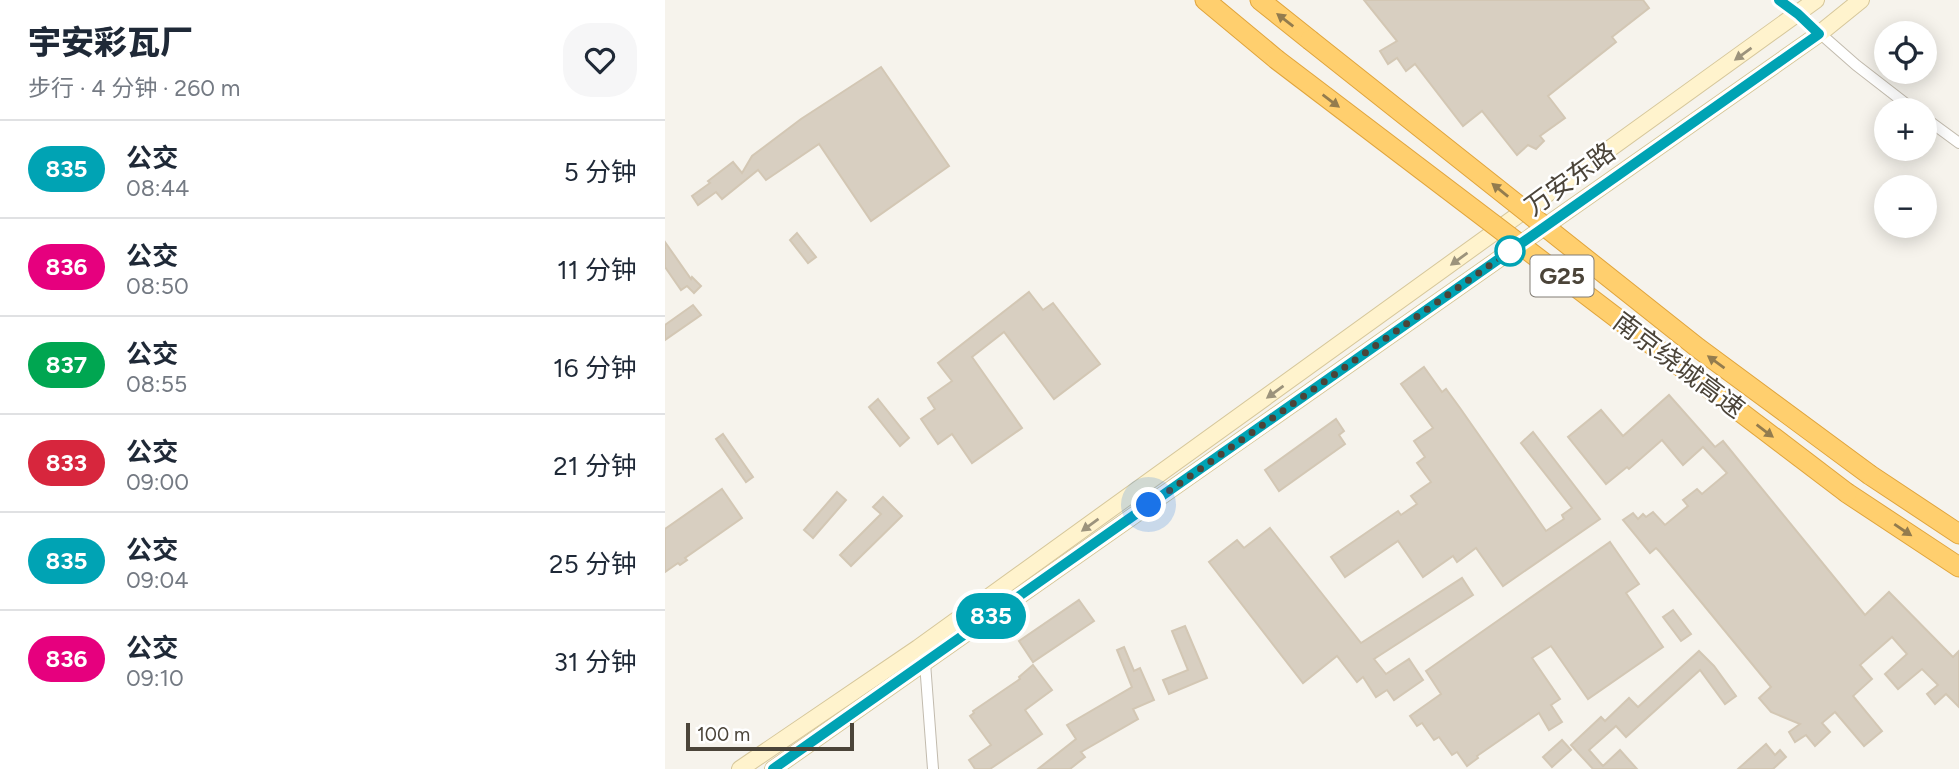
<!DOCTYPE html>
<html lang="zh">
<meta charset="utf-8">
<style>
:root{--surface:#fff;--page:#f6f6f7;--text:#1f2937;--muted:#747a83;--line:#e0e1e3}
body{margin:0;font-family:Figtree,"Noto Sans SC",sans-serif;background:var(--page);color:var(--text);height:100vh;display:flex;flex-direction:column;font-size:26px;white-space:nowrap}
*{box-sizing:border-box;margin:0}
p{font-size:23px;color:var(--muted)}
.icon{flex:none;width:38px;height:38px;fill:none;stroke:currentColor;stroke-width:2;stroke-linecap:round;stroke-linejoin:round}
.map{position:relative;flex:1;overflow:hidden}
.details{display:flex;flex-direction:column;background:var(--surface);width:665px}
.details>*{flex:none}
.badge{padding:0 14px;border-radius:23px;font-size:24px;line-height:46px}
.buttons{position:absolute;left:1209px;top:21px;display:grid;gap:14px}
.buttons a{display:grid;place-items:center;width:63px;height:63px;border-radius:50%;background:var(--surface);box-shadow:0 4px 18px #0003;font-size:35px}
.scale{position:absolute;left:21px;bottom:18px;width:168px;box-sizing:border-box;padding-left:7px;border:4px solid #4b4439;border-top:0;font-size:19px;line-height:24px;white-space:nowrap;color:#4b4439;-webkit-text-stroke:5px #fff;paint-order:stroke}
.you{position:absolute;width:35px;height:35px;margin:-18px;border:5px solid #fff;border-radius:50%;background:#1a73e8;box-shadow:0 0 0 10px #1a73e833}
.map>.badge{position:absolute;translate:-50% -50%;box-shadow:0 0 0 4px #fff}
.round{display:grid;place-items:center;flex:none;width:74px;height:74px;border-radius:28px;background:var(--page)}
.overview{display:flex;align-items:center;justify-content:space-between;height:119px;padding:0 28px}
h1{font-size:33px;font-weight:800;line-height:52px}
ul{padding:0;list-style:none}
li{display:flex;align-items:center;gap:21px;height:98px;padding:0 28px;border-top:2px solid var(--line)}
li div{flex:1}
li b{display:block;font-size:26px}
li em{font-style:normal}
li .badge{min-width:77px;font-weight:700;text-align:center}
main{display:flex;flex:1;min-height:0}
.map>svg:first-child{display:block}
</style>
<main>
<section class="details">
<div class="overview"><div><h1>宇安彩瓦厂</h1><p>步行 · 4 分钟 · 260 m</p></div><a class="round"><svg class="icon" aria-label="heart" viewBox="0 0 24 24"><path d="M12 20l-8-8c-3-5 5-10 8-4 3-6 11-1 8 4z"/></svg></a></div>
<ul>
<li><span class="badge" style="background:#00a3b4;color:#fff">835</span><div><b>公交</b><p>08:44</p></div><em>5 分钟</em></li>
<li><span class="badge" style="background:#e6007e;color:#fff">836</span><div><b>公交</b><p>08:50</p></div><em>11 分钟</em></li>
<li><span class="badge" style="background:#00a651;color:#fff">837</span><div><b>公交</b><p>08:55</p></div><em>16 分钟</em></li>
<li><span class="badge" style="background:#d7263d;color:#fff">833</span><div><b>公交</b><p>09:00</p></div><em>21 分钟</em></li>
<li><span class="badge" style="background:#00a3b4;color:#fff">835</span><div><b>公交</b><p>09:04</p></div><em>25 分钟</em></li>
<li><span class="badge" style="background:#e6007e;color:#fff">836</span><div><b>公交</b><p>09:10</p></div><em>31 分钟</em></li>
</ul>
</section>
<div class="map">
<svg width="1294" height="769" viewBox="0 0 1294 769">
<rect width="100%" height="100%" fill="#f6f3ec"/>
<g fill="#d8cfc1" stroke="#d3c7b4" stroke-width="2">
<polygon points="699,0 978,0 984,8 947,37 951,42 883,96 900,118 875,136 879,141 871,149 863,145 852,155 817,111 798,126 750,64 741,71 732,58 723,64 715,51 732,41"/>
<polygon points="216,67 284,166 206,221 154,144 101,180 93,170 57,199 51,192 33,205 27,196 45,183 43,181 68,162 77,173 87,156 136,119"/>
<polygon points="132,233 151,257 143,263 125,240"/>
<polygon points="0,242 26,279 27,277 36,286 29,293 22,286 16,290 0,267"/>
<polygon points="364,292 378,310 388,303 435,364 389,399 339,332 307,357 357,428 307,463 287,434 273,444 256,419 270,409 263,398 287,381 273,363"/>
<polygon points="28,305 36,315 0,340 0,325"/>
<polygon points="759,367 777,392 781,389 795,408 881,531 899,519 897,515 907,508 856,443 868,432 935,519 838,586 811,548 792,562 788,556 758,577 733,541 680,577 666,557 733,511 736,515 752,504 746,496 766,482 752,463 760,457 749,441 768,428 736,384"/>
<polygon points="1004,395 1050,447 1058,441 1200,615 1224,592 1288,657 1294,651 1294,707 1281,694 1270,704 1262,694 1273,685 1257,669 1233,689 1220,674 1242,654 1227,637 1195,665 1207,679 1188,696 1217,731 1199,746 1170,712 1157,723 1165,732 1150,746 1141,735 1130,742 1124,732 1135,724 1106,712 1094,698 1106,687 995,552 991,548 985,553 958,520 968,513 973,519 978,514 981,517 988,512 1000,525 1023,506 1018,500 1032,489 1037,494 1062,473 1038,447 1018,465 997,440 964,469 962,467 941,484 903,437 936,410 958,436"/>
<polygon points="213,399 244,438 235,446 204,407"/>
<polygon points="671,419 679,431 674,435 680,444 614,491 600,470"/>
<polygon points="58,434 88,477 81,482 51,439"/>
<polygon points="57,489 77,518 20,558 22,560 15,565 13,563 0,572 0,529"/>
<polygon points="172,492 181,500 148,538 139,530"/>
<polygon points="218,497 237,516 186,566 175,555 216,514 208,507"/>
<polygon points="605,528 696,643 797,578 808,595 709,659 721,674 744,659 758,680 729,700 722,690 711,697 698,677 692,682 672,656 638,683 544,562 572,540 579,548"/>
<polygon points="945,542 974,584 961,593 998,647 923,699 886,646 867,658 895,699 886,705 897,722 884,730 874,713 812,756 813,758 802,766 792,752 787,755 774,737 769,740 757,723 752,726 745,716 776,694 761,671"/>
<polygon points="414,600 429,621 368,662 354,641"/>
<polygon points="1008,610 1026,634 1016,641 998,617"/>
<polygon points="520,626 542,678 504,694 498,680 523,670 507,631"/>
<polygon points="459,647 469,671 475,668 489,700 468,709 473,719 416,752 420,757 405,769 373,769 411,739 402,725 467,687 452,650"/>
<polygon points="1034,651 1049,666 1071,696 1060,704 1035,670 961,737 951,726 924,750 938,766 955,750 972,769 928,769 906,745 936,717 940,721 964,698 973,707"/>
<polygon points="368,665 387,690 360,710 377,734 325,769 310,769 304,760 326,745 305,716 309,713 308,711 355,679 354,677"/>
<polygon points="897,740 906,750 887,767 878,757"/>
<polygon points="1101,744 1110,755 1115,750 1121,757 1108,769 1073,769"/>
</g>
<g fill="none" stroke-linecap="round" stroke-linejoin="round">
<defs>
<g id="street">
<polyline points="1113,0 1133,14 1191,65 1249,110"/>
<polyline points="1260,118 1294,143"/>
<polyline points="258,657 260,663 268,769"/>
</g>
<g id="secondary">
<polyline points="75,769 253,648 1151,0"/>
<polyline points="108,769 1154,34 1196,0"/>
</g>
<g id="highway">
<polyline points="540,0 611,59"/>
<polyline points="595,0 645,40"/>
<polyline points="1205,475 1294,534"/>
<polyline points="1182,493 1294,567"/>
</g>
</defs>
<use href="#street" stroke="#c2bbae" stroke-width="12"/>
<use href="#secondary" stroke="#d6c79b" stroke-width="18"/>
<use href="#highway" stroke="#e0a43c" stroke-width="21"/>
<use href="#street" stroke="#fff" stroke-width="10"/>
<use href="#secondary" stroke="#fff3cd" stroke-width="16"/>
<use href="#highway" stroke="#ffcf6e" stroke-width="19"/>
<defs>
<g id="highway-bridge">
<polyline points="645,40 1033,348 1205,475"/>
<polyline points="611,59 1182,493"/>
</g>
</defs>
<use href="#highway-bridge" stroke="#e0a43c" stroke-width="21" stroke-linecap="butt"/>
<use href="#highway-bridge" stroke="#ffcf6e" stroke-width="19"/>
</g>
<defs><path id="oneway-solid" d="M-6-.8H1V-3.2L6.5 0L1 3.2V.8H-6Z" transform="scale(1.75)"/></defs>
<g fill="#937c4e">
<use href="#oneway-solid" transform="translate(620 20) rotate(-142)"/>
<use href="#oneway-solid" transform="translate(666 101) rotate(37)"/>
<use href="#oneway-solid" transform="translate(835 190) rotate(-141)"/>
<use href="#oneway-solid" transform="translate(1051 362) rotate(-144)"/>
<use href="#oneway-solid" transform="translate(1100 431) rotate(37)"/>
<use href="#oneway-solid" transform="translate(1238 530) rotate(34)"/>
</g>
<g fill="#9c937c">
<use href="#oneway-solid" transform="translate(1078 54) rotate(144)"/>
<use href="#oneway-solid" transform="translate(794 259) rotate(144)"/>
<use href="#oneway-solid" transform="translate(610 392) rotate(144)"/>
<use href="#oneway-solid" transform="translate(425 525) rotate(144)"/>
</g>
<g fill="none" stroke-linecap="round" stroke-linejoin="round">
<defs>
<polyline id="line" points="108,769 1154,34 1133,14 1114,0"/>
</defs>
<use href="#line" stroke="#fff" stroke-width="16"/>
<use href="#line" stroke="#00a3b4" stroke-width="10"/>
<polyline stroke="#4b4439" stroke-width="7" stroke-dasharray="0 12.6" points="484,505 845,251"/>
</g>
<circle fill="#fff" stroke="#00a3b4" stroke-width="3.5" cx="845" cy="251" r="14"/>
<g text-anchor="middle" stroke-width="5" stroke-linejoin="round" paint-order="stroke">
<rect fill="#fff" stroke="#817c74" stroke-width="2" x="865.5" y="255.5" width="63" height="41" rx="5"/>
<g font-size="24" font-weight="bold" fill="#4b4439">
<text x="897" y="284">G25</text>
</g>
<g font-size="26" fill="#4b4439" stroke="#fff">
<text transform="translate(905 179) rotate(-36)" y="9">万安东路</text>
<text transform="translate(1014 365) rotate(37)" y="9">南京绕城高速</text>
</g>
</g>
</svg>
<div class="buttons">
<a><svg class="icon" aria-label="locate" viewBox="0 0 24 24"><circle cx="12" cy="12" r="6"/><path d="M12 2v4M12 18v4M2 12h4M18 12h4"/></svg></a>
<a>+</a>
<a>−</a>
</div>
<div class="scale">100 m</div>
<div class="you" style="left:484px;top:505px"></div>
<b class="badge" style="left:326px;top:616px;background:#00a3b4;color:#fff">835</b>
</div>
</main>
